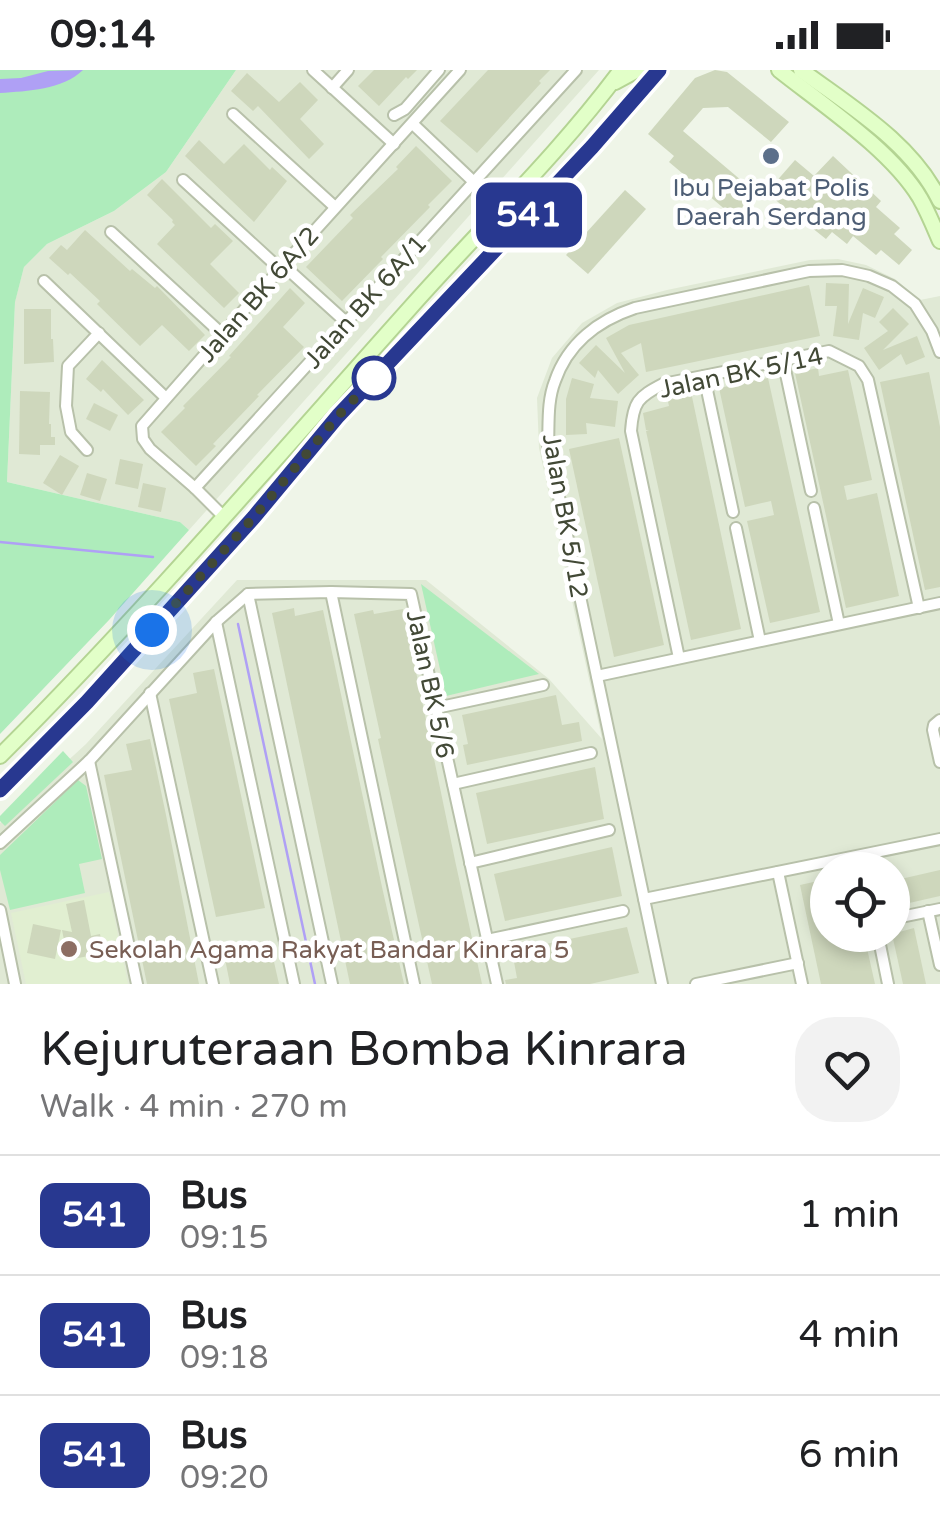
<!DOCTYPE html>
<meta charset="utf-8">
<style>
:root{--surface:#fff;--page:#f2f2f2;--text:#202124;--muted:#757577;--line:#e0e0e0}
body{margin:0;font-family:"Varela Round",sans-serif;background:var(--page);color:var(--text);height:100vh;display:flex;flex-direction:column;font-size:38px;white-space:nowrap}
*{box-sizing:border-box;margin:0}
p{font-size:32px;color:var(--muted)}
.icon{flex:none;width:55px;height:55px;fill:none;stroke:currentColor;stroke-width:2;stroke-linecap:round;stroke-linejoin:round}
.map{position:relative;height:914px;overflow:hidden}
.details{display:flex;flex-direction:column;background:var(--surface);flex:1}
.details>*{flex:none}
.badge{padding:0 20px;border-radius:15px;font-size:35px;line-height:65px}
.buttons{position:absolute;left:810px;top:782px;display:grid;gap:20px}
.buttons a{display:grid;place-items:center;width:100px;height:100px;border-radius:50%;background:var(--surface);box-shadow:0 5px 15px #0003;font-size:50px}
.you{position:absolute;width:50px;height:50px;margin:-25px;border:8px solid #fff;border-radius:50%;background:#1a73e8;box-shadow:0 0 0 15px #1a73e833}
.map>.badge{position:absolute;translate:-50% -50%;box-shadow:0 0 0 5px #fff}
.round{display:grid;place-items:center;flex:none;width:105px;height:105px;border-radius:40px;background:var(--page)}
.overview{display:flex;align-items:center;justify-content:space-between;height:170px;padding:0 40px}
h1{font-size:48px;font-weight:600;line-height:75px}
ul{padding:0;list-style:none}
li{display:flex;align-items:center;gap:30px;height:120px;padding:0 40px;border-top:2px solid var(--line)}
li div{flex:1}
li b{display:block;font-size:38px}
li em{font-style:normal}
li .badge{min-width:110px;font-weight:700;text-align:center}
.status{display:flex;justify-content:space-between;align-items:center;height:70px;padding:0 50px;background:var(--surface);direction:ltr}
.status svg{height:28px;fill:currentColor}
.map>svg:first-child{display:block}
</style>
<div class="status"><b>09:14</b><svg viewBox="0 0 49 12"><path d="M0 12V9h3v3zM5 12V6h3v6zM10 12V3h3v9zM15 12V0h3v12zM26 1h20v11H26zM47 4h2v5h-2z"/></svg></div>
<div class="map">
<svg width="940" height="914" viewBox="0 0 940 914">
<rect width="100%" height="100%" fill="#eff5e8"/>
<g fill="#e0e9d5" fill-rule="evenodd">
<polygon points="236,0 599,0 189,460 180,452 7,412 15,231 24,197 47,174 114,141 166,102"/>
<path d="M 838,189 L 866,195 L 895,209 L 920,230 L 940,226 L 940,914 L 0,914 L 0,753 L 86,674 L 237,510 L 426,510 L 549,609 L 602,669 L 539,378 L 537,328 L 552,288 L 582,253 L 617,233 L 667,220 L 810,190 ZM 828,800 L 892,800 L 892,865 L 828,865 Z"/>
</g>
<polygon fill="#e1efd1" points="109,822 128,914 26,914 11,843"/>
<g fill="#aeecbb">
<polygon points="0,0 236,0 166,102 114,141 47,174 24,197 15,232 7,412 180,452 189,460 109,550 0,664"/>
<polygon points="421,514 539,604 446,626"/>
<polygon points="63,681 73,692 5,756 0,751 0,746"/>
<polygon points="78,710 86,716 102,789 79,794 85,823 10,840 0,800 0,785"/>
</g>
<path fill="#afa0f5" d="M 83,0 C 62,20 28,21 0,23 L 0,9 L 21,8 L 48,1 Z"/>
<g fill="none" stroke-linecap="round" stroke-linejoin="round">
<g stroke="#afa0f5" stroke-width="2.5">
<polyline points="0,472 153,487"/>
<polyline points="238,554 315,914"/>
</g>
</g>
<g fill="#ced7bc">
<polygon points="374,0 417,0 408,9 406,7 379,36 358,16"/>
<polygon points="488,0 550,0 539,11 541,13 477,83 440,51"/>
<polygon points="715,0 727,2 789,52 771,72 728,37 703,38 683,61 755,122 734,147 669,92 674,86 648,64 695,8"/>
<polygon points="247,3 279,32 300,12 318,30 300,49 324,74 309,89 258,36 253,41 231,21"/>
<polygon points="199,70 224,94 244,74 270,100 272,97 287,111 254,152 185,86"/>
<polygon points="416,76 452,111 428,135 430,137 381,187 383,189 342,231 306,197 353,148 350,145 398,99 396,97"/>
<polygon points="833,86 881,131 876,137 900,158 894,164 912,180 899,195 881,180 876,185 853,166 847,174 832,162 826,169 802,150 800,152 767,122 795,90 814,106"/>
<polygon points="162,109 211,158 215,154 233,171 210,194 239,223 224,238 157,174 175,155 172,152 173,150 147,125"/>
<polygon points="625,120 646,139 588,204 566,185"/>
<polygon points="85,160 130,201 132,199 155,218 157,216 205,265 189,281 162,255 140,276 97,234 100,231 70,203 68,205 49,188 61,175 67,180"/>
<polygon points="826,213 849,214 848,254 863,218 884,227 875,248 863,243 859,270 833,266 837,236 825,236"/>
<polygon points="809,215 820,266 646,302 641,273 621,283 639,305 618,324 598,300 595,308 579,293 596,275 625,303 606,268 629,255"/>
<polygon points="290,218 305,233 283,257 304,277 257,325 259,326 213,374 216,376 196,396 161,362 185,338 183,336 231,287 229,286"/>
<polygon points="893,238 909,254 883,280 917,266 925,287 906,295 901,284 879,300 864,278 888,261 879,252"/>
<polygon points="24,239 51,239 51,269 53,269 54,292 24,294"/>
<polygon points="102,290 144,330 128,345 103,319 101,322 86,309"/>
<polygon points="818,298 819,306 848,300 872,410 844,416 847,430 877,423 899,526 846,538 795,303"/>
<polygon points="929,302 940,357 940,517 925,520 880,312"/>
<polygon points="572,308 594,314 590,328 618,331 615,357 586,353 587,364 566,365 566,329"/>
<polygon points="768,308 820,542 770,553 747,451 774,445 771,431 745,437 719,318"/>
<polygon points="20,321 50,322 49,354 51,354 51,367 55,367 55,375 40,375 40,385 19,384"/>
<polygon points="691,322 741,559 691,570 646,361 649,360 646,360 643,343 669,336 667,327"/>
<polygon points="94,333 118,345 110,361 86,349"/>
<polygon points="619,368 664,575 614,587 569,379"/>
<polygon points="60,385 79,396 62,425 43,413"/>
<polygon points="120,389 143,394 138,419 115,414"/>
<polygon points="87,403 107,409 100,431 80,425"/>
<polygon points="143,413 166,418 161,442 138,437"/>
<polygon points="294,538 295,546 323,540 382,817 404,914 350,914 272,543"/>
<polygon points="403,539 456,795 482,914 432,914 378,669 381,668 354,544 373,540 374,544"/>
<polygon points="214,599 265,838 216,847 169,629 197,623 193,603"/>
<polygon points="556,625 562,655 579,652 582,671 467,695 463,675 468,674 462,645"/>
<polygon points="150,669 166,745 199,914 147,914 116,764 104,705 132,700 126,674"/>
<polygon points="595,697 604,749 487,774 476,723"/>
<polygon points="612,777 622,826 505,851 494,804"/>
<polygon points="940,800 940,826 896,836 892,811"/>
<polygon points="818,811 828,865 864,865 875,914 821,914 800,815"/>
<polygon points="84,830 91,866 100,864 104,883 68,890 62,860 72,862 66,834"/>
<polygon points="33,854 61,860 55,889 27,883"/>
<polygon points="627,857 639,903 590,914 506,914 505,910 517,908 512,881"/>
<polygon points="914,858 926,914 903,914 892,864"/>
<polygon points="269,870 279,914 230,914 223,879"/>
</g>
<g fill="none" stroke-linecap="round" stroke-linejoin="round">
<defs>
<g id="street">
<polyline points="313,0 394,74"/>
<polyline points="332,18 348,0"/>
<polyline points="233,44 335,137"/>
<polyline points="394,45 405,39 439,0"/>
<polyline points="413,54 473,111"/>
<polyline points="183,110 280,199"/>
<polyline points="111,162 223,265"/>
<polyline points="283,195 347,253"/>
<polyline points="44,211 166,328"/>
<polyline points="783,290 811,421"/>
<polyline points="704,306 733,442"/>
<polyline points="87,380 71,362 66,336 68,296 99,263"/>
<polyline points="195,418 576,0"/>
<polyline points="814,438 839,554"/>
<polyline points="224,447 195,418 150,379 143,369 142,356 280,199 460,0"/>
<polyline points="736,458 760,571"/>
<polyline points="331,522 414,914"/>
<polyline points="248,524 332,914"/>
<polyline points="216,552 294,914"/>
<path d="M 679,588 L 631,361 C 633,332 638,327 663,314 L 829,281 L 859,296 L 868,310 L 919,538"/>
<polyline points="597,606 940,533"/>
<polyline points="150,623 213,914"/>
<polyline points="436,638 543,615"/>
<polyline points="940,650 934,655 933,660 940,692"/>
<polyline points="89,691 137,914"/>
<polyline points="453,714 591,683"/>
<polyline points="0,773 89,691 216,552 248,524 331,522 411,524 497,914"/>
<polyline points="470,793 609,760"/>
<polyline points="778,802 802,914"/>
<polyline points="644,829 940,769"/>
<polyline points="0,840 15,914"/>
<polyline points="928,841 940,895"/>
<polyline points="896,848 940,839"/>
<polyline points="878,865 888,914"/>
<polyline points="487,870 623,841"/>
<path d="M 662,914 L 548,375 C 549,354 547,331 555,311 C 568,273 599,250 635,238 L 809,201 L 842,200 L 869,206 L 892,216 L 915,234 L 932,261 L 940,282"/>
<polyline points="696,914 798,893"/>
</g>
<g id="secondary">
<path d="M 779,0 C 823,35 891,80 920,128 C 928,142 934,157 940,171"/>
<path d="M 801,0 C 851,37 912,73 940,131"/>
<polyline points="615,12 637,0"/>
<path d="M 0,686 C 143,543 275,389 410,238 C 480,159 558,85 621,0"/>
<polyline points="0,720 87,632 253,447 338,346 592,77 659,0"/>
</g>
</defs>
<use href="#street" stroke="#b8c1aa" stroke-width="14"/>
<use href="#secondary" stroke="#b4d493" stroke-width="18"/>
<use href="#street" stroke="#fff" stroke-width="10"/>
<use href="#secondary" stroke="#e2ffc8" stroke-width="14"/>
</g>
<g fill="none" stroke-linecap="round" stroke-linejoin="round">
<defs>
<polyline id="line" points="0,720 87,632 254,447 338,346 592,77 659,0"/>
</defs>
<use href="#line" stroke="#fff" stroke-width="22"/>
<use href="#line" stroke="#283890" stroke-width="15"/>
<polyline stroke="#424936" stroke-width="10" stroke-dasharray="0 18" points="152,560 254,447 338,346 386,296 374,308"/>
</g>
<circle fill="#5c6f8a" stroke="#fff" stroke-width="4" cx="771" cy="86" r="10"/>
<circle fill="#fff" stroke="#283890" stroke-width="5" cx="374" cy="308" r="20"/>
<circle fill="#8d6e63" stroke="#fff" stroke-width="4" cx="69" cy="879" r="10"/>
<g text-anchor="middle" stroke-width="9" stroke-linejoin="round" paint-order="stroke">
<g font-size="25" fill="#4e5e75" stroke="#fff">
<text x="771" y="126">Ibu Pejabat Polis<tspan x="771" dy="29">Daerah Serdang</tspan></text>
</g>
<g font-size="25" fill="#424936" stroke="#fff">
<text transform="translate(258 224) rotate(-49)" y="9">Jalan BK 6A/2</text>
<text transform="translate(365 231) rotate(-48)" y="9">Jalan BK 6A/1</text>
<text transform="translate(741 302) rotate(-12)" y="9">Jalan BK 5/14</text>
<text transform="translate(566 446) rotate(80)" y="9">Jalan BK 5/12</text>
<text transform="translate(431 614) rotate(78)" y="9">Jalan BK 5/6</text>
</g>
<g font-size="25" fill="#785e54" stroke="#fff" text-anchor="start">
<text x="89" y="888">Sekolah Agama Rakyat Bandar Kinrara 5</text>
</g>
</g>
</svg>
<div class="buttons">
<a><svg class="icon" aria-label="locate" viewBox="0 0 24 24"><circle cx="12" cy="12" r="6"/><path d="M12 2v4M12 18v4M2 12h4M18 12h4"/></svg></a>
</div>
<div class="you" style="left:152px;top:560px"></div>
<b class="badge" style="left:529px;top:145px;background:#283890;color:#fff">541</b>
</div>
<section class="details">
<div class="overview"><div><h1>Kejuruteraan Bomba Kinrara</h1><p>Walk · 4 min · 270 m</p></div><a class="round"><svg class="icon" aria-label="heart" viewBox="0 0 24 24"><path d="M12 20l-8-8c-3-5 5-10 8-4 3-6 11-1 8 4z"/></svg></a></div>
<ul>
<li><span class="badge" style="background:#283890;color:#fff">541</span><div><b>Bus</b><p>09:15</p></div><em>1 min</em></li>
<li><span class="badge" style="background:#283890;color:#fff">541</span><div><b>Bus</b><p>09:18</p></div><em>4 min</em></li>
<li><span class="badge" style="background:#283890;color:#fff">541</span><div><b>Bus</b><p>09:20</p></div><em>6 min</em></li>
</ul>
</section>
